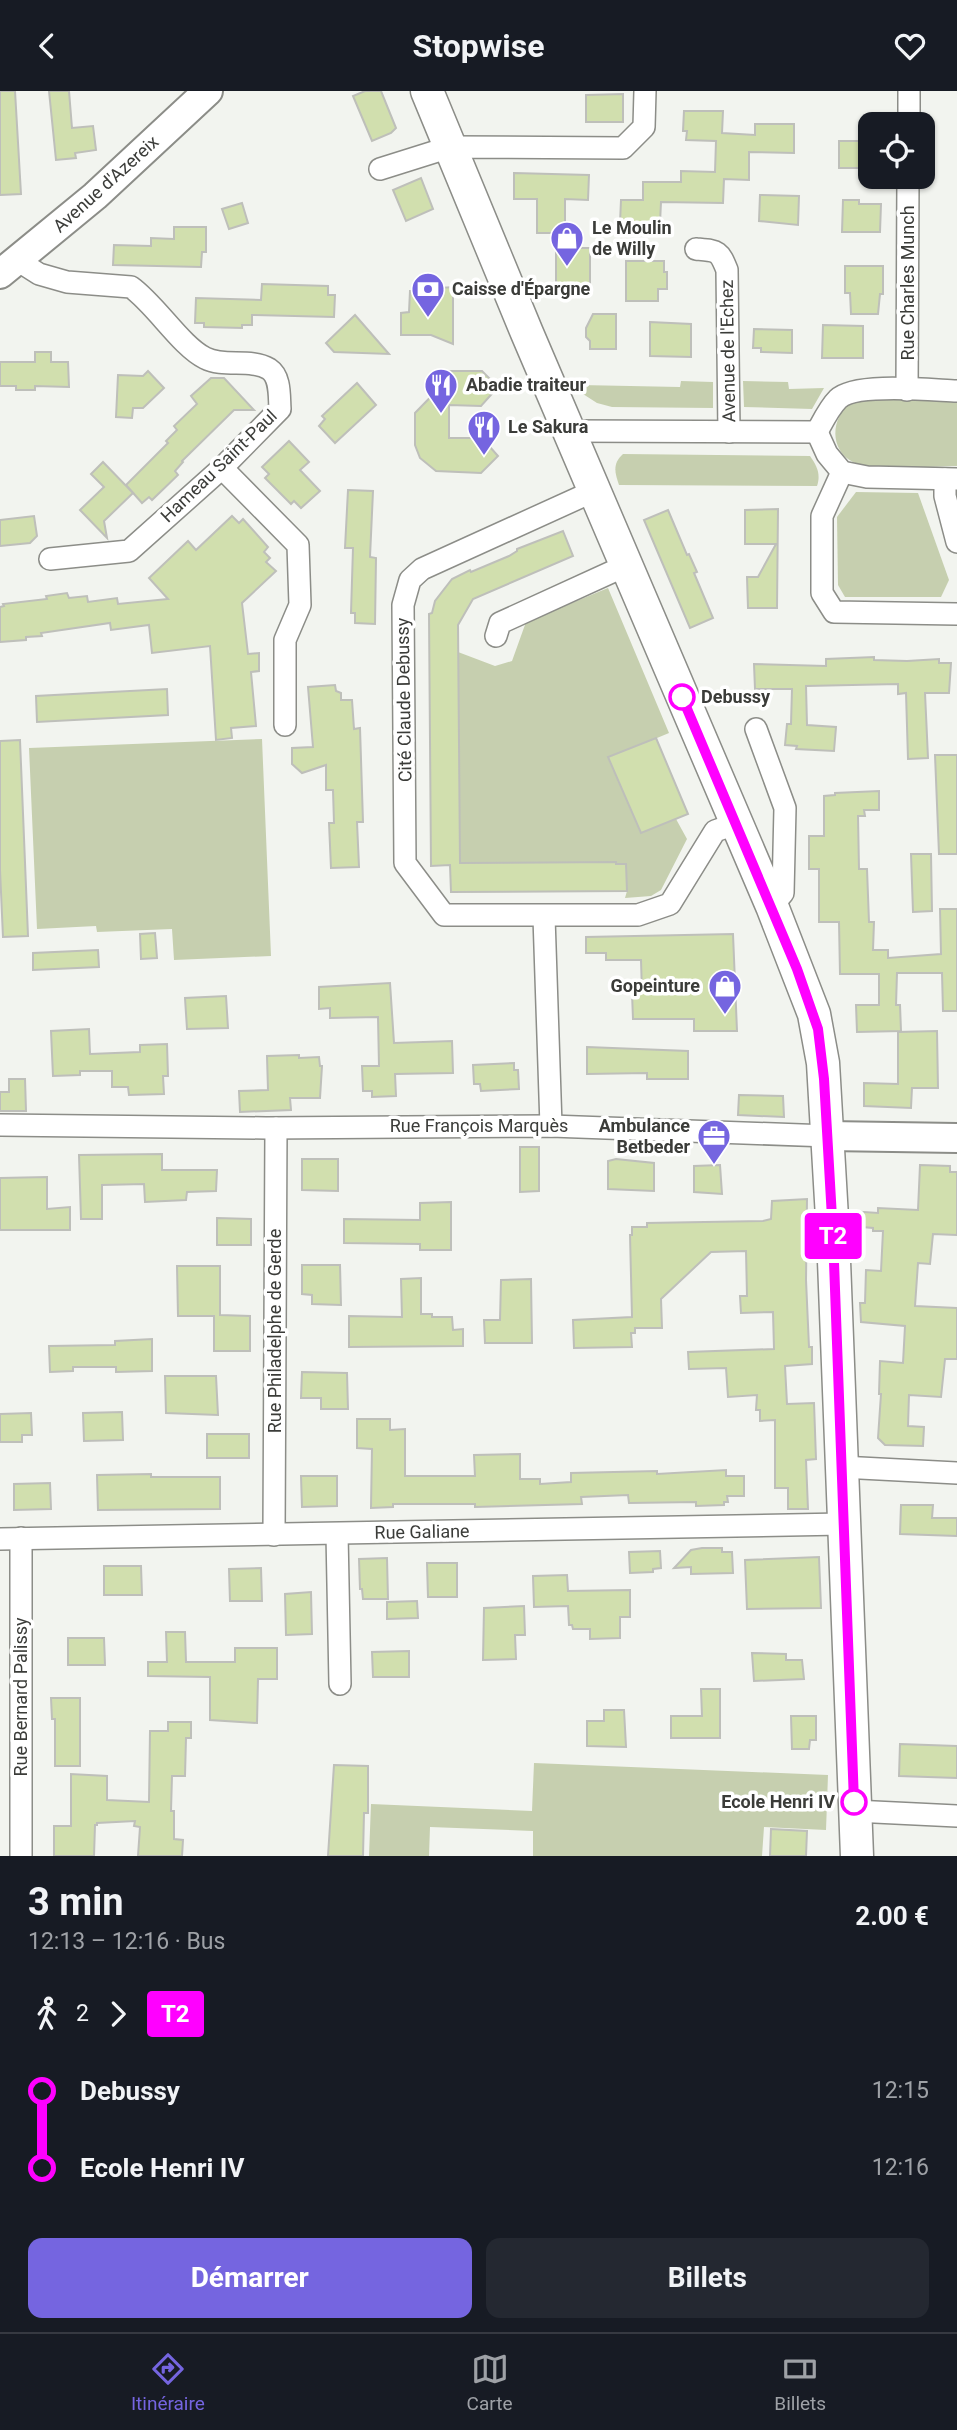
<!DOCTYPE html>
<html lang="fr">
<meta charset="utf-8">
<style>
:root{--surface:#171b24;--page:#242831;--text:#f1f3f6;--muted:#9ea1a6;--line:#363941;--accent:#7565e0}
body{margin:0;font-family:Roboto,sans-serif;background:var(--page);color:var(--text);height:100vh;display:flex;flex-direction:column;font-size:26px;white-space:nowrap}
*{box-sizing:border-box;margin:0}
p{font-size:23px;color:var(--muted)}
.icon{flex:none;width:38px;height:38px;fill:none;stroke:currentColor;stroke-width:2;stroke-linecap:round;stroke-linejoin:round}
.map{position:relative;height:1765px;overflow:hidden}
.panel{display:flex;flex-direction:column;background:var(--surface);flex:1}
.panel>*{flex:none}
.badge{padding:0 14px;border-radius:5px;font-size:24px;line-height:46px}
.buttons{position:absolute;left:858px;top:21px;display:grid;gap:14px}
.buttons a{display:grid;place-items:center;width:77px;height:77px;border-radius:14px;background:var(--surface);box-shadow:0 2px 5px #0004;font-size:35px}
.map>.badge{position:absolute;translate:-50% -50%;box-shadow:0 0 0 4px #fff}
.legs{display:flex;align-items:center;gap:10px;height:77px;padding:0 28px;font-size:23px}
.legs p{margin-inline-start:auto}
.summary{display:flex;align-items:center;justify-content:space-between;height:119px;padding:0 28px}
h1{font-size:38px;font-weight:700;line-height:52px}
.action{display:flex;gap:14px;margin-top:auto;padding:14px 28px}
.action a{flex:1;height:80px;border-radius:14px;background:var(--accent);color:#fff;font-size:28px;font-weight:700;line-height:80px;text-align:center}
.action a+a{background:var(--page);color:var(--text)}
ul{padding:0 28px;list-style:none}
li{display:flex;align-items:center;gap:24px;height:77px;font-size:26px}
li i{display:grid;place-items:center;width:10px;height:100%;margin:0 9px;background:currentColor}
li i::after{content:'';width:18px;height:18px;margin:-9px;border:5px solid;border-radius:50%;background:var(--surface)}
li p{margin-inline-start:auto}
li:first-child i{background:linear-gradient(#0000 50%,currentColor 0)}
li:last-child i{background:linear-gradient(currentColor 50%,#0000 0)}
header{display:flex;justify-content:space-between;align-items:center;height:91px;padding:0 28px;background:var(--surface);font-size:32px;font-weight:700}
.tab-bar{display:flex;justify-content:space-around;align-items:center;height:98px;border-top:2px solid var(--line);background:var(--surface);font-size:19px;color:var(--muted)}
.tab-bar a{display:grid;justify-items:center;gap:4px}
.tab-bar .selected{color:var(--accent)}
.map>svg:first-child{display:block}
</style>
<header><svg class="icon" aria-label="back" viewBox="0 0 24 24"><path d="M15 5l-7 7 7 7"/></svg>Stopwise<svg class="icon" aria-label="heart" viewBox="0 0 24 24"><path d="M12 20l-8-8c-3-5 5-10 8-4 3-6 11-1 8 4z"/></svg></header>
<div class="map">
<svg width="957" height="1765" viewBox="0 0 957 1765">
<rect width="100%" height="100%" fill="#f2f4ef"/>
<g fill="#c6cfaf">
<polygon points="681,290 713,291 713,317 612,316 597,312 583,303 580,294 680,296"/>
<polygon points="743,290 788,291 789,298 824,297 812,318 744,316"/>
<path d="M 871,305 L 957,306 L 957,375 C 935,375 870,380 853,371 C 829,359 831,327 850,312 C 856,307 864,307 871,305 Z"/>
<path d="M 623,363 L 810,365 C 817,375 821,383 817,395 L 619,394 C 615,382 612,373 623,363 Z"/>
<polygon points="856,401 918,402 949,489 941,506 845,506 838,494 837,426"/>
<polygon points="608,497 669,642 609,667 641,742 676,728 687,748 661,799 651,805 625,807 627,800 616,771 458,773 460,765 456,591 459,590 458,561 495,575 512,570 526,531"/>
<polygon points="262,648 271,865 174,869 172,838 97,841 96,835 37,838 29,657"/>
<polygon points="534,1672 828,1684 826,1739 764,1736 762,1765 533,1765 533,1740 430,1736 429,1765 369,1765 371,1713 532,1720"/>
</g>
<g fill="#d1dfae" stroke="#bebfba" stroke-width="2">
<polygon points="0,0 15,0 21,103 0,104"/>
<polygon points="49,0 69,0 72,37 93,35 96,59 75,62 76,67 56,69"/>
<polygon points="365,0 381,0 396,37 391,42 372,50 353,5"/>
<polygon points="623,3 623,31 586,31 586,4"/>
<polygon points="684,20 723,20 722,42 755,44 755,33 794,33 794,62 749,61 749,89 724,88 723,112 661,111 660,132 620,132 621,109 643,109 643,91 681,91 681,80 715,81 716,50 686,49 687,40 683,40"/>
<rect x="839" y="50" width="31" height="27"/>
<polygon points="514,82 589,84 588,109 565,108 565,142 537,142 537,108 514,108"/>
<polygon points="421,87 433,118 406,130 393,99"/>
<polygon points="760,104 799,105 798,134 759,130"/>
<polygon points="843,109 859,109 859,113 881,113 880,141 842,141"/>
<polygon points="242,112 248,132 229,138 222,118"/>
<polygon points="174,136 206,136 206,161 202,161 201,176 113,174 114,154 151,155 151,147 174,148"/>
<polygon points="556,157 590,157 590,194 556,193"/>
<polygon points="626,170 664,170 664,181 667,181 667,198 658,198 658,210 626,210"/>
<polygon points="845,175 883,175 883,203 880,203 878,223 851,223 850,202 845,202"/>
<polygon points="419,191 430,192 440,197 453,196 453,253 431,244 401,244 401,222 409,221 410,200 419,200"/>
<polygon points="262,193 328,195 328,204 335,204 334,226 252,224 252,234 242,234 242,237 204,236 204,232 195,232 196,207 261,209"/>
<polygon points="593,223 616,223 616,258 590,258 590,250 586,246 586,237"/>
<polygon points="355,224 389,263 334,261 326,252"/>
<polygon points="650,231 691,233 691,266 650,265"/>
<polygon points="823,234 863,235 863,267 822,267"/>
<polygon points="754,238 792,239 792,262 761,261 761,257 753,257"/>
<polygon points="35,261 51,261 51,271 68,271 69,296 35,295 35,299 16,299 16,295 0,295 0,271 35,271"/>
<polygon points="148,280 164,297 143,317 133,317 132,327 116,326 118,284 143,285"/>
<polygon points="449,280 482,280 498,296 481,315 449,314 449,347 482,347 498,365 481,382 436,380 420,367 415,354 415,322 449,287"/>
<polygon points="211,287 224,287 254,319 234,319 182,370 183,371 175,380 178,384 152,409 149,406 142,412 126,394 168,352 166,350 177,339 174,335 197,313 191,305"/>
<polygon points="357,292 376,314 335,352 319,335 325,328 322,325"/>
<polygon points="289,350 309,371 300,379 320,400 301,417 294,410 291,413 265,387 269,383 262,376"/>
<polygon points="103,371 133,402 104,430 107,447 80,419 104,396 91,383"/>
<polygon points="348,399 373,400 370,466 376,467 375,533 355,532 355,522 351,522 353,457 345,457"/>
<polygon points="778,418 777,517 748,517 747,486 758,486 776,453 745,453 745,419"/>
<polygon points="668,419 687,464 689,463 697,481 694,482 713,527 690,537 644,429"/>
<polygon points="34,425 37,445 30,452 0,455 0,429"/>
<polygon points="232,425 239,432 243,428 268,456 264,461 270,467 266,471 276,480 242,512 248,563 259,562 259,580 251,581 256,635 231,637 232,647 216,649 210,555 152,562 149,534 111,539 110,532 41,542 42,545 26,546 26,549 0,551 0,516 4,515 3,513 47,508 46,505 67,502 69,507 87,505 88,511 117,507 118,513 168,508 149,487 188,450 196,459"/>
<polygon points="563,440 573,465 473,508 458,534 460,772 616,771 616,773 626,773 627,800 451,801 450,774 431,775 429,523 432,522 435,510 452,488 470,479 471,481 509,465 517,460 517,458"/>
<polygon points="874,566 874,569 907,570 939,568 939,572 951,572 949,602 925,602 928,667 908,668 906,602 898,603 898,593 806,595 807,634 836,636 834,660 796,658 797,655 785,654 787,633 791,633 792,598 755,598 754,573 826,575 826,568"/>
<polygon points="335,594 336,600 341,602 341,609 352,609 354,638 360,637 363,731 357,731 359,776 331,777 329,732 334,732 333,699 326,699 326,674 302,682 292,673 292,657 313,656 308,596"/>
<polygon points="167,598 168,624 37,631 36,605"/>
<polygon points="656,647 688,723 641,742 608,666"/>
<polygon points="20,649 28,845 3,846 0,779 0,650"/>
<polygon points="935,664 957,664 957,763 939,763"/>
<polygon points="879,700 879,719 864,719 865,725 858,725 859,778 867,778 869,831 874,831 873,859 888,859 888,867 941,863 940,818 957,818 957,920 943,920 942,882 897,882 896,914 900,914 901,940 857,941 856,914 879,914 879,883 840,883 839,831 819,831 819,778 809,778 809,745 824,745 824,705 835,704 835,702"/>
<polygon points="911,763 931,763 932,820 913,821"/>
<polygon points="155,842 157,867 141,868 140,843"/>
<polygon points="733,843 737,940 694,940 694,928 633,928 632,902 642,902 641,869 606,869 606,862 586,862 586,846"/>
<polygon points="98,859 99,876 33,879 33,862"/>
<polygon points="390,892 394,952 452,950 453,982 395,983 396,1005 372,1006 372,1000 363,1000 362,975 379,975 378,926 330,927 330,917 319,918 319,896"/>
<polygon points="226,905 228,937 187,938 185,907"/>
<polygon points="89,938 90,963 140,961 140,954 167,953 168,985 163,985 164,1003 129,1004 128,996 112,996 112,980 80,980 80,984 53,985 51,940"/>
<polygon points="937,940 938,997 912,997 911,1017 864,1015 864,992 898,993 898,941"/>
<polygon points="587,956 688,960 688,988 647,988 647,982 587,983"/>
<polygon points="299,964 299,967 319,966 320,975 322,975 320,1007 290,1007 291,1019 240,1021 239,1000 268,999 267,965"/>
<polygon points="514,972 514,979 518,979 519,998 481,1000 480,993 474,993 473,974"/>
<polygon points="9,988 25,988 26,1020 0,1020 0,1001 9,1001"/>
<polygon points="739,1004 783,1005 784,1026 738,1024"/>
<polygon points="520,1056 539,1056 539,1100 520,1101"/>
<polygon points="162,1063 162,1079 217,1079 216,1100 187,1101 186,1109 145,1111 144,1093 102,1094 102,1128 81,1128 79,1064"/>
<polygon points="302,1068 338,1068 338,1100 302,1099"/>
<polygon points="616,1068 654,1072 654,1100 608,1098 608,1070"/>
<polygon points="720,1074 722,1103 694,1101 694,1075"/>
<polygon points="920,1074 950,1075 950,1081 957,1081 957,1144 933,1143 930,1173 918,1172 915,1215 957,1217 957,1268 945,1268 941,1306 909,1304 908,1335 924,1336 923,1355 885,1354 878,1347 881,1303 879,1303 880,1270 903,1272 905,1235 861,1231 860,1212 865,1212 866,1179 881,1180 883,1140 873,1140 873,1137 851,1135 850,1120 878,1122 878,1117 918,1119"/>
<polygon points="47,1086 47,1118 70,1116 70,1139 0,1139 0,1087"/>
<polygon points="807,1108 806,1189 809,1256 812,1256 812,1273 785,1275 787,1313 814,1312 816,1368 806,1369 808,1418 788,1418 788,1397 775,1397 775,1329 760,1330 760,1319 756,1319 757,1304 728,1306 726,1277 689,1278 688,1261 774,1258 773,1221 741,1222 740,1205 747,1205 746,1160 711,1161 661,1208 662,1237 635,1237 635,1242 631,1242 632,1256 574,1257 573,1229 632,1226 630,1144 632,1144 632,1136 647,1136 647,1132 763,1130 771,1128 772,1110"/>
<polygon points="451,1111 451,1159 420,1159 420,1153 344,1152 344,1128 420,1129 420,1112"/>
<polygon points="217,1127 251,1128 251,1154 217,1154"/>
<polygon points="302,1174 340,1174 341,1214 312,1213 312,1204 302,1203"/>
<polygon points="177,1175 220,1175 220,1224 250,1225 250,1260 214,1260 214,1225 178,1225"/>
<polygon points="421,1187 421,1223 432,1223 432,1226 452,1226 453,1239 463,1238 463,1255 349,1256 349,1225 402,1226 401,1188"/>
<polygon points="531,1188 532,1252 485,1252 484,1229 500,1229 501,1189"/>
<polygon points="152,1248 152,1280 116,1281 116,1276 73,1276 73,1280 50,1281 49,1255 115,1254 115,1250"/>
<polygon points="302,1281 347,1282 348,1318 321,1318 321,1307 301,1307"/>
<polygon points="165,1285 216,1285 218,1324 166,1322"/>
<polygon points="122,1321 123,1349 84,1350 83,1322"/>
<polygon points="31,1322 32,1344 22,1344 22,1351 0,1351 0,1323"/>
<polygon points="357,1328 390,1328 390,1339 405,1338 405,1385 475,1385 474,1364 520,1363 520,1388 540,1388 540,1393 571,1391 571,1382 657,1380 657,1383 726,1379 726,1385 744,1385 744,1405 727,1405 728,1411 724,1411 724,1414 696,1415 696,1411 629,1412 628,1404 581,1406 582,1413 475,1416 475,1413 393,1413 393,1416 371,1417 372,1358 357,1357"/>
<rect x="207" y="1343" width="42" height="24"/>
<polygon points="151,1383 151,1386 220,1386 220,1418 98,1419 97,1384"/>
<polygon points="301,1385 337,1385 337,1415 302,1416"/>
<polygon points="50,1392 51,1418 14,1419 14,1393"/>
<polygon points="901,1414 933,1414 932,1427 957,1427 957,1445 900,1443"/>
<polygon points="702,1457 722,1457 722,1461 732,1461 733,1482 691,1483 691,1476 674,1477 691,1459"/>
<polygon points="660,1460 661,1477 653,1478 653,1481 630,1482 629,1461"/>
<polygon points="819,1466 821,1517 747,1518 745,1469"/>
<polygon points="387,1467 388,1508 363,1508 362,1498 360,1498 359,1468"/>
<polygon points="427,1472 457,1472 457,1506 428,1506"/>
<polygon points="104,1475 141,1475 142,1504 104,1504"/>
<polygon points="261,1477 262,1510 230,1510 229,1478"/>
<polygon points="567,1484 568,1500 630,1499 630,1526 620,1526 620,1547 590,1548 590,1538 573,1538 572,1534 569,1534 568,1515 534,1516 533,1485"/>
<polygon points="311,1501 312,1543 286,1544 285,1503"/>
<polygon points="417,1510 418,1527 387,1528 387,1511"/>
<polygon points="524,1515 525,1544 515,1544 516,1568 483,1569 484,1517"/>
<polygon points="166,1541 185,1541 186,1571 235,1571 235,1557 277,1557 277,1588 258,1588 257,1632 210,1629 210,1586 148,1585 148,1571 167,1571"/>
<polygon points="68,1547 104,1547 105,1574 68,1574"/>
<polygon points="409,1560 409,1586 373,1586 372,1561"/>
<polygon points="752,1562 786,1563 786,1569 802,1569 804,1588 754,1590"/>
<polygon points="701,1598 720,1598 720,1647 671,1647 671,1625 702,1625"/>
<polygon points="51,1607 80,1607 80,1675 55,1675 55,1628 52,1628"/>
<polygon points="604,1619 624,1619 626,1656 587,1655 587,1630 604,1630"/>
<polygon points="791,1625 816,1625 816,1649 810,1649 809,1658 792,1658"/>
<polygon points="168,1631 191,1631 191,1647 186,1647 185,1685 172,1685 171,1720 174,1720 174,1748 183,1749 182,1765 138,1765 140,1736 134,1735 135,1730 97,1732 97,1734 95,1734 94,1765 54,1765 54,1735 71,1735 71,1683 107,1685 107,1709 149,1711 150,1640 168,1640"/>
<polygon points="900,1653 957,1655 957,1687 899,1685"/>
<polygon points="334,1674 368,1675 368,1722 364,1722 363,1765 328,1765"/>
<polygon points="771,1738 807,1740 806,1765 770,1765"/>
</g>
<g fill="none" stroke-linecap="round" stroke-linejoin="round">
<defs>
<g id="minor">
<polyline points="909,33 909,0"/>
<polyline points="380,78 450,56 623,57 644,36 645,0"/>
<path d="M 696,158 C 718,160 719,159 727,179 L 729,341"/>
<path d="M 17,169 L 39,183 L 67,191 L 131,196 C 156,214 181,255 205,267 C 224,277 250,267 269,278 C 281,286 279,305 280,318 L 222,377 L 129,460 L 50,468"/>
<polyline points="907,299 908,86"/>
<polyline points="569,340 817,341"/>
<polyline points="817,341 827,363 842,381 867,386 957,388"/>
<path d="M 817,341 C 823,330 829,317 838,308 C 855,291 931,299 957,300"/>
<polyline points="222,377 298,454 300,514 285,549 285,634"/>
<polyline points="842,381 822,425 822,502 834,521 957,523"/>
<polyline points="945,388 945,405 957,451"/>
<polyline points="596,399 422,478 410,489 403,514 405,772 444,824 638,824 670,813 715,740 735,733"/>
<polyline points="496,545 500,532 627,474"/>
<polyline points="756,638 785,717 783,802 772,815"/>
<polyline points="544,826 551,1035"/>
<polyline points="0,1034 266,1037 551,1035 828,1045"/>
<polyline points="841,1376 957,1382"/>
<polyline points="337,1443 340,1593"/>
<polyline points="274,1444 276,1037"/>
<polyline points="0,1448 843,1433"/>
<polyline points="854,1720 957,1725"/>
<polyline points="21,1765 21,1447"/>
</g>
<g id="tertiary">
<polyline points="0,183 95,105 208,0"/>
<polyline points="828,1045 957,1047"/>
</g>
<polyline id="secondary" points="427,0 527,242 772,815 814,923 823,972 833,1144 857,1765"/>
</defs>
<use href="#minor" stroke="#8c8d88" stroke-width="24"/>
<use href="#tertiary" stroke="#8c8d88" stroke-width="32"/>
<use href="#secondary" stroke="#8c8d88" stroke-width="35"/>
<use href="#minor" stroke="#fff" stroke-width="21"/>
<use href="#tertiary" stroke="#fff" stroke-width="28"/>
<use href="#secondary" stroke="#fff" stroke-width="32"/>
</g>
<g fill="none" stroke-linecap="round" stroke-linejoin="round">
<defs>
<polyline id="line-1" points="682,606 797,878 818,938 824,988 833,1144 854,1711"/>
</defs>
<use href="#line-1" stroke="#fff" stroke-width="16"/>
<use href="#line-1" stroke="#f0f" stroke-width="10"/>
</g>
<defs>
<symbol id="shop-pin" viewBox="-11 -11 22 30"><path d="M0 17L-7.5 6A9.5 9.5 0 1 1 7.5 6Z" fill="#7565e0" stroke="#fff"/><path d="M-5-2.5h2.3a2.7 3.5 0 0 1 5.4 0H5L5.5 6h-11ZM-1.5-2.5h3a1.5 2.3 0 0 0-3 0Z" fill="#fff"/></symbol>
<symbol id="bank-pin" viewBox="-11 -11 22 30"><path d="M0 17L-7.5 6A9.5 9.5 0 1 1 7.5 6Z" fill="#7565e0" stroke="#fff"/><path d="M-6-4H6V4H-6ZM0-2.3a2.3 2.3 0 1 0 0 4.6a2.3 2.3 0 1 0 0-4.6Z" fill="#fff"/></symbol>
<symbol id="restaurant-pin" viewBox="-11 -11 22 30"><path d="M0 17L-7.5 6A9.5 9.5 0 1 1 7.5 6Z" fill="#7565e0" stroke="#fff"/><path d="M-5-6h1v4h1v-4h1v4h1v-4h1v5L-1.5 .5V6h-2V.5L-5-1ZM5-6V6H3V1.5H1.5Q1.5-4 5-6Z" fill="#fff"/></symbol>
<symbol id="office-pin" viewBox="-11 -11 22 30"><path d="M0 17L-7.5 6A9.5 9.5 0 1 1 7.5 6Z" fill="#7565e0" stroke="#fff"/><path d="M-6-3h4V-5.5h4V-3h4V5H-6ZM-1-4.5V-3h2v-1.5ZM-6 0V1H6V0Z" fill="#fff"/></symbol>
</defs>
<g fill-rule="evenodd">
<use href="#shop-pin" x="548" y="128" width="38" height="52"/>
<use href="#bank-pin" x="409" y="179" width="38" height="52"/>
<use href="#restaurant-pin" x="422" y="275" width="38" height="52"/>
<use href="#restaurant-pin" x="465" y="317" width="38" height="52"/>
<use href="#shop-pin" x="706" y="876" width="38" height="52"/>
<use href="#office-pin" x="695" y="1026" width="38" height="52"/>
</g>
<g fill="#fff" stroke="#f0f" stroke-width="3.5">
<circle cx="682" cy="606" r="12"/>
<circle cx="854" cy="1711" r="12"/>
</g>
<g text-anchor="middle" stroke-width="7" stroke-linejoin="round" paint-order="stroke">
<g font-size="18" fill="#3b3c39" stroke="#fff">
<text transform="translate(106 93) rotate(-42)" y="6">Avenue d'Azereix</text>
<text transform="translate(908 192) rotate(-90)" y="6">Rue Charles Munch</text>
<text transform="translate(728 260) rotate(-91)" y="6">Avenue de l'Echez</text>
<text transform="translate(219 375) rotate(-44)" y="6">Hameau Saint-Paul</text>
<text transform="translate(404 609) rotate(-91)" y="6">Cité Claude Debussy</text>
<text x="479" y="1041">Rue François Marquès</text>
<text transform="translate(275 1240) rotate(-90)" y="6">Rue Philadelphe de Gerde</text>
<text transform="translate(422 1441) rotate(-1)" y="6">Rue Galiane</text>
<text transform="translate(21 1606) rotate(-90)" y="6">Rue Bernard Palissy</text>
</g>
<g font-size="18" font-weight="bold" fill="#3b3c39" stroke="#fff" text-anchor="start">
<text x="592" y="143">Le Moulin<tspan x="592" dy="21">de Willy</tspan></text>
<text x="452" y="204">Caisse d'Épargne</text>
<text x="466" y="300">Abadie traiteur</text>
<text x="508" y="342">Le Sakura</text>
<text x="700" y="901" text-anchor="end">Gopeinture</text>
<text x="690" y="1041" text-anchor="end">Ambulance<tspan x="690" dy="21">Betbeder</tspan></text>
</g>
<g font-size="18" font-weight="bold" fill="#3b3c39" stroke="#fff" text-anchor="start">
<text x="701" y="612">Debussy</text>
<text x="835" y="1717" text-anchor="end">Ecole Henri IV</text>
</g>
</g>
</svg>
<div class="buttons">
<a><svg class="icon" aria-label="locate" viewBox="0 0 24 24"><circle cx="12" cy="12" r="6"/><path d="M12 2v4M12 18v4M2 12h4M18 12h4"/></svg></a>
</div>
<b class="badge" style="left:833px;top:1145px;background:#f0f;color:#fff">T2</b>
</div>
<section class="panel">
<div class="summary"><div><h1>3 min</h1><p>12:13 – 12:16 · Bus</p></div><b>2.00 €</b></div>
<div class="legs"><svg class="icon" aria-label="walk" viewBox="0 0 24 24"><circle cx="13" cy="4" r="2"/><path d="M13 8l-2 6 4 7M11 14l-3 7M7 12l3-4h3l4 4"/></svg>2<svg class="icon" aria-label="forward" viewBox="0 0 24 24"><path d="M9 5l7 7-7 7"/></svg><b class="badge" style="background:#f0f;color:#fff">T2</b></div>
<ul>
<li><i style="color:#f0f"></i><b>Debussy</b><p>12:15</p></li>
<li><i style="color:#f0f"></i><b>Ecole Henri IV</b><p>12:16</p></li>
</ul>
<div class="action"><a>Démarrer</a><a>Billets</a></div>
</section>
<nav class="tab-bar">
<a class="selected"><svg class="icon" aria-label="directions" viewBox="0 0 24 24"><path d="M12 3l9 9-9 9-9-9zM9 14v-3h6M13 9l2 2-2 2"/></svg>Itinéraire</a>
<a><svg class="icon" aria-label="map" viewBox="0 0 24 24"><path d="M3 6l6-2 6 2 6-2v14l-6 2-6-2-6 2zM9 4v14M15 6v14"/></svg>Carte</a>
<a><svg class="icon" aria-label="tickets" viewBox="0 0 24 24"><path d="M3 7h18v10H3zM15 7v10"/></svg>Billets</a>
</nav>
